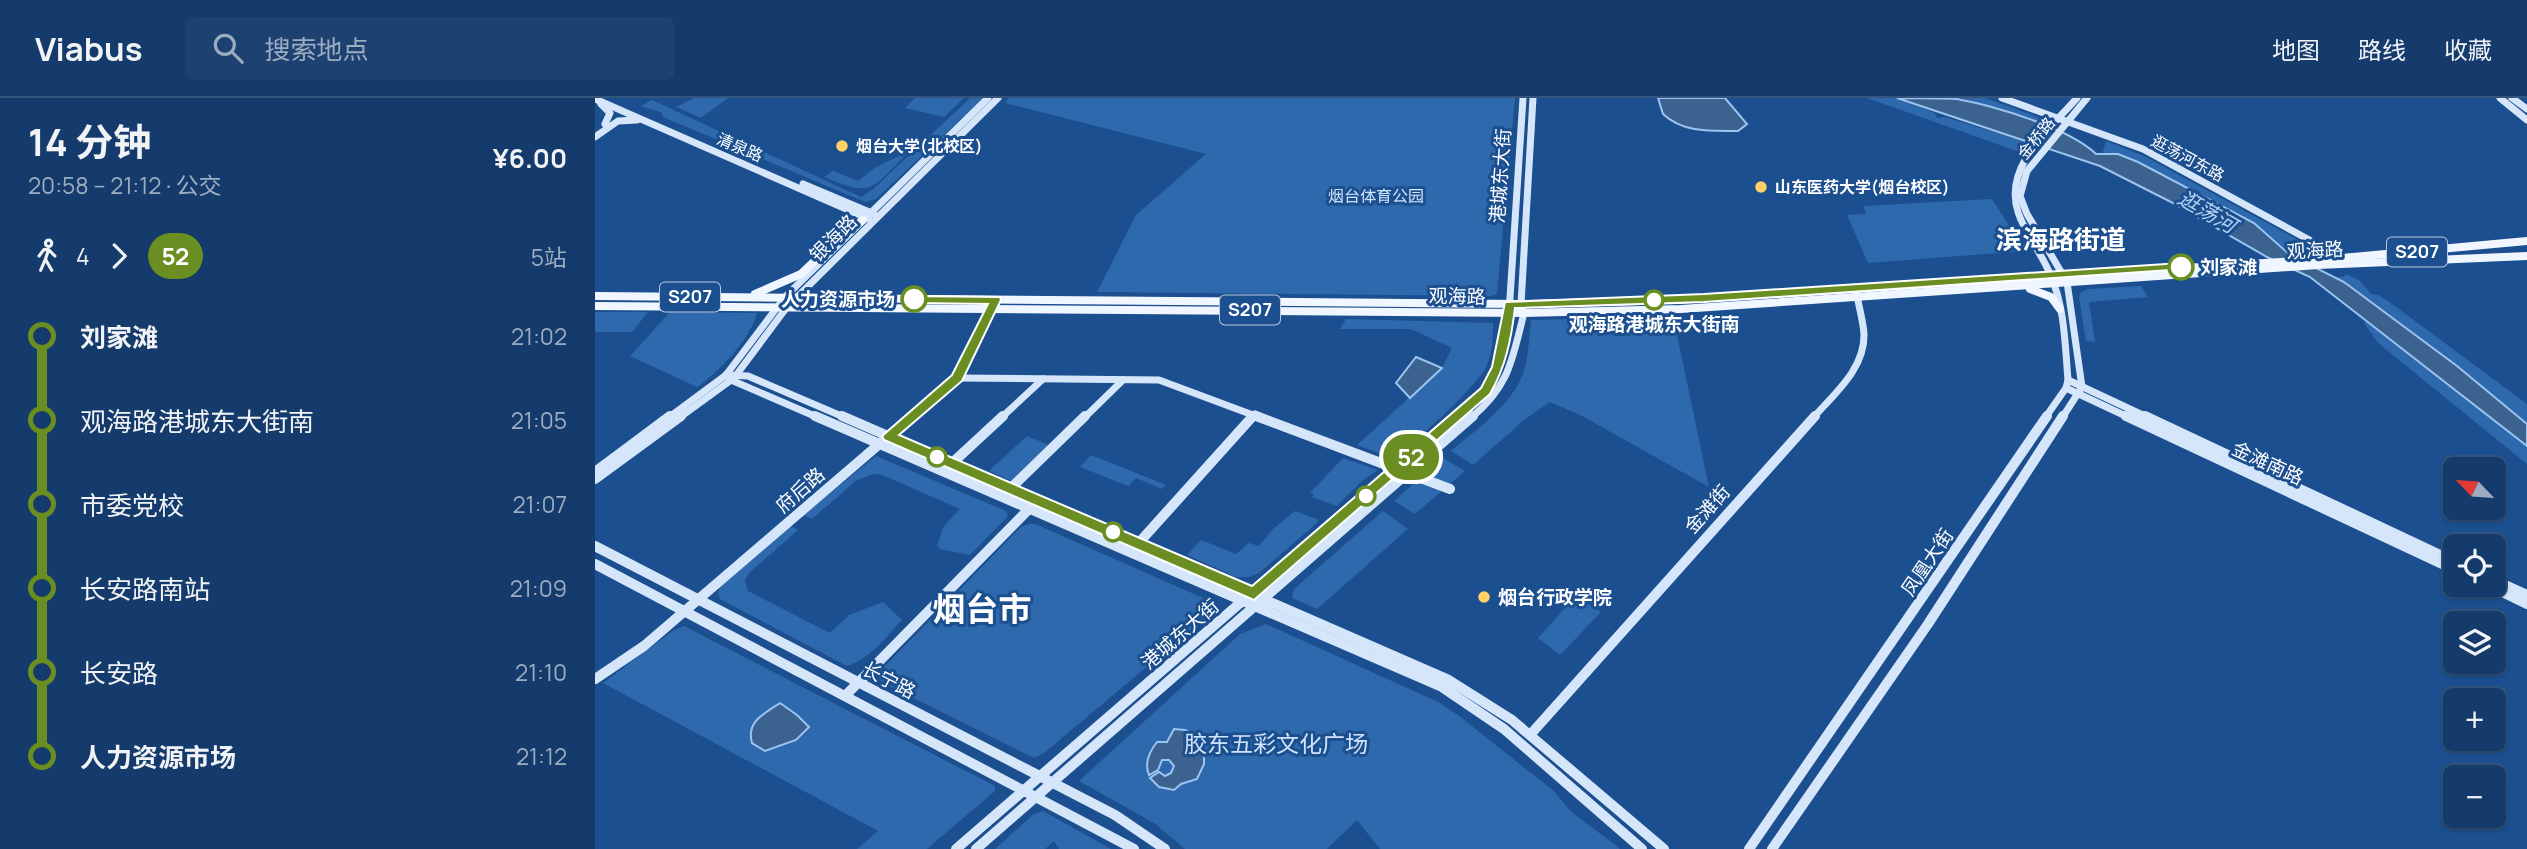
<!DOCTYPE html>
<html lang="zh">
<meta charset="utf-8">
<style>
:root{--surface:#143b6b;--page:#1d4271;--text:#f1f3f6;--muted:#9dadc1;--line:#33557e}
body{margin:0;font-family:Manrope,"Noto Sans SC",sans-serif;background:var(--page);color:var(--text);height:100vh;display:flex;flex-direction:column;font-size:26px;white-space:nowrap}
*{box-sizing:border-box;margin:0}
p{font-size:23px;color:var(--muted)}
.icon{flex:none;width:38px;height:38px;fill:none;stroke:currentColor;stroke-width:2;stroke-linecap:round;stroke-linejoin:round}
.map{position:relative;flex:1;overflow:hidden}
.side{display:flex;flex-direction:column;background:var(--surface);width:595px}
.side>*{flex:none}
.badge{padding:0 14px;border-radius:23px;font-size:24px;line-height:46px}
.needle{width:46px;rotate:295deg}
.buttons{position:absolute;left:1848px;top:359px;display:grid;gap:14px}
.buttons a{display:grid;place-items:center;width:63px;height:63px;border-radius:10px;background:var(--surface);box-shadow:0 2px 5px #0004,0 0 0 2px var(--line);font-size:35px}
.map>.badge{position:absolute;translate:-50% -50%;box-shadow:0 0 0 4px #fff}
.legs{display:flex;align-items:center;gap:10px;height:77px;padding:0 28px;font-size:23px}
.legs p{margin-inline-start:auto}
.headline{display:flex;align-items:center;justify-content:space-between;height:119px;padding:0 28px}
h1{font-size:38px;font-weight:700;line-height:52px}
ul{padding:0 28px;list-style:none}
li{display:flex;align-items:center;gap:24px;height:84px;font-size:26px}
li i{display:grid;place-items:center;width:10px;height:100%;margin:0 9px;background:currentColor}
li i::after{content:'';width:18px;height:18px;margin:-9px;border:5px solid;border-radius:50%;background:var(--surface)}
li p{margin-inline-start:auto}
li:first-child i{background:linear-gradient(#0000 50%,currentColor 0)}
li:last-child i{background:linear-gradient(currentColor 50%,#0000 0)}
header{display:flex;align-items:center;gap:42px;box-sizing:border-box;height:98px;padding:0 35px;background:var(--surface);border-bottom:2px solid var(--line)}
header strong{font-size:33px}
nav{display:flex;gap:38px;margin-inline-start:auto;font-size:24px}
.search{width:490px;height:63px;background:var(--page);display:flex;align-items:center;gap:18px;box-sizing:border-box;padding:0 24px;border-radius:10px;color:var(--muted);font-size:26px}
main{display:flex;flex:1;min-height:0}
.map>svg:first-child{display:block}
</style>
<header>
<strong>Viabus</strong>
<div class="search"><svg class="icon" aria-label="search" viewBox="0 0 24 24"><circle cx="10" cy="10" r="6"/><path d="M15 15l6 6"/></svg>搜索地点</div>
<nav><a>地图</a><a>路线</a><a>收藏</a></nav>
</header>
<main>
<section class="side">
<div class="headline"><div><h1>14 分钟</h1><p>20:58 – 21:12 · 公交</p></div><b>¥6.00</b></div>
<div class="legs"><svg class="icon" aria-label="walk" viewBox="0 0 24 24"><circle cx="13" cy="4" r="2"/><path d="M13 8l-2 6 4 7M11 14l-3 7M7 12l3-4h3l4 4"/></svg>4<svg class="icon" aria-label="forward" viewBox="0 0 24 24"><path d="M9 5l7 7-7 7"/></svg><b class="badge" style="background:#6b8e23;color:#fff">52</b><p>5站</p></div>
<ul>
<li><i style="color:#6b8e23"></i><b>刘家滩</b><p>21:02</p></li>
<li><i style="color:#6b8e23"></i><span>观海路港城东大街南</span><p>21:05</p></li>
<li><i style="color:#6b8e23"></i><span>市委党校</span><p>21:07</p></li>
<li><i style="color:#6b8e23"></i><span>长安路南站</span><p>21:09</p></li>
<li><i style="color:#6b8e23"></i><span>长安路</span><p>21:10</p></li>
<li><i style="color:#6b8e23"></i><b>人力资源市场</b><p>21:12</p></li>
</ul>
</section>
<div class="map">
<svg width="1932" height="751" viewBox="0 0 1932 751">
<rect width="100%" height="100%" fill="#1b4f8f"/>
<g fill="#2e69ad">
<polygon points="99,0 133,0 106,20 81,9"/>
<polygon points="320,0 369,0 349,19 310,10"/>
<polygon points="375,0 388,0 281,101 270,104 68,19 67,15 46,8 57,2 266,99 277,92"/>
<polygon points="414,0 920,0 902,196 896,198 502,194 541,117 611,56 410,5"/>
<polygon points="1272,0 1300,0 1340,15 1342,20 1350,19 1437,46 1428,55 1419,52"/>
<polygon points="1366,0 1390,0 1454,23 1450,28 1435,20"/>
<polygon points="1511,43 1551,59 1716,149 1719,153 1693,155 1659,125 1543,64 1533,60 1507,57"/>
<path d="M 311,54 L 313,55 C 275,90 281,101 229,79 L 238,73 L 263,83 L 278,71 Z"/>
<polygon points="1397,101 1430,153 1273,165 1252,117 1271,116 1269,108"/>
<polygon points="1752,176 1765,183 1776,196 1783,197 1793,203 1932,306 1932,326 1862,268 1738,179 1748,179"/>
<polygon points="1546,188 1553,199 1494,204 1500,244 1491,243 1484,200 1486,194 1493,191"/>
<polygon points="0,214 53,214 37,234 0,234"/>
<path d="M 75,214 L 162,215 C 156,240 123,275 102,289 L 35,258 Z"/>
<path d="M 1078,218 L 1114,389 L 987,318 L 955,304 L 929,322 L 878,367 L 856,353 C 884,329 922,304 931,266 C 934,252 934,236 936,222 Z"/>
<path d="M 751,221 L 898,225 C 898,240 898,255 891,269 C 882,288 815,350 797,360 L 762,347 L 847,270 L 857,250 L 816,231 L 745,231 Z"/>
<polygon points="1772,224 1932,348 1932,366 1783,245 1769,225"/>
<polygon points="432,338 456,348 419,384 394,373"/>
<polygon points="496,357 571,387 567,391 541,380 533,388 485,369"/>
<polygon points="281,358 411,413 413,418 375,457 345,451 342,447 349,428 365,411 285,376 279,376 262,382 217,421 208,417"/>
<polygon points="748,360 783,372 768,382 742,408 717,399 719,396 715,395"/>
<polygon points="848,360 870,373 820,416 799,403"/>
<polygon points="700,413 722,421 723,424 664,475 654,479 641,479 592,457 606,442 641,456 654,445 664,448 678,431"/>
<polygon points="788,413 813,431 722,511 697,500 699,491"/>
<polygon points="433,426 440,426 615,503 620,508 616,515 449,655 439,660 286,584 283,579 286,572 426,429"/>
<path d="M 195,428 L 203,432 L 153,476 L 150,483 L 153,493 L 235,535 L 254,517 L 288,504 L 307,522 C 291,539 275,561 252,568 L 125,501 L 123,495 L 126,488 Z"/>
<polygon points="981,498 1006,514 965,557 943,540"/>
<path d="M 671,526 L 843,604 L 863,617 L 961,695 C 977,720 1004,732 1025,751 L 785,751 L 762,722 L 732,751 L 590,751 L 559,725 L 484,683 L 645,536 Z"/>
<polygon points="89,528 400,688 400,693 332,751 262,751 283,733 8,585 79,532"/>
<polygon points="448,713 516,751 464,751 459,743 450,751 400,751 439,716"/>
</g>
<g fill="#3c6290" stroke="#9cc4f0" stroke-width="2">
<path d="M 1063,0 L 1130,0 L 1152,26 L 1143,33 C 1116,33 1088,35 1068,16 Z"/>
<path d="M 1302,0 C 1321,0 1343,0 1362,1 C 1400,8 1474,30 1501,56 L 1523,56 L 1543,64 L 1659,125 L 1695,157 L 1749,184 L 1862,268 L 1932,326 L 1932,348 L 1715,179 L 1672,159 L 1574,103 L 1505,68 Z"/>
<polygon points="821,259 847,270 815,300 801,285"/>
<path d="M 185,605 L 202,617 L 214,629 L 201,642 L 170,653 L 157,645 C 151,623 169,616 185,605 Z"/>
<path d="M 579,631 L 590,632 L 599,636 L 596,647 L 601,651 L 609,652 L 609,666 L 602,681 L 586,686 L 579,692 L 564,689 L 555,680 L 564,674 L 570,678 L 576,675 L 579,668 L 574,662 L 567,662 L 563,672 L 554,677 C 549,665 554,654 562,644 L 572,644 Z"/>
</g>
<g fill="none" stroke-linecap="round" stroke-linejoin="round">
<g stroke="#d6e6fa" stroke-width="7">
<polyline points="1407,0 1548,51 1749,161"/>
<polyline points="1905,0 1932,22"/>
<polyline points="1917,0 1932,11"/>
<polyline points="0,1 274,121"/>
<polyline points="6,6 15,15 10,26"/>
<polyline points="0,39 23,23 42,22"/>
<polyline points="208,86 279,116"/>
<polyline points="131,277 153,278 251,320"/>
<polyline points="131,277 136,282 224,320"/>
<polyline points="362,280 564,282 666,320"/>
<polyline points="1473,282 1554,320"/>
<polyline points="1471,290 1535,320"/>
<polyline points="73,320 131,277 190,199 393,0"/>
<polyline points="84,320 139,280 192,209 403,0"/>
<polyline points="315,320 362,280 400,202"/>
<polyline points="406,320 448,281"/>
<polyline points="489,320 528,282"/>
<polyline points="656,320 660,316"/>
<polyline points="859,320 890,293 903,269 914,215 928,0"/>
<path d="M 876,320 C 915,287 917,262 929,215 L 926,206 L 938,0"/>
<path d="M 1218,320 C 1239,296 1270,271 1269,236 C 1268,221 1263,206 1261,192"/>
<path d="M 1450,320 L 1471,290 L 1473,282 C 1470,247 1470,209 1455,176 C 1446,154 1430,136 1423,114 C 1408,68 1455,31 1482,0"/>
<polyline points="1467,320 1487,289 1472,184 1432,116 1425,98 1432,73 1492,0"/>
</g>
<g stroke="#d6e6fa" stroke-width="10">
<polyline points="220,318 847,589 909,631 1047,751"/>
<polyline points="247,318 852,581 917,622 1069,751"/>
<polyline points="661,318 855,391"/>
<polyline points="1531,318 1860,472"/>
<polyline points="1550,318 1860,464"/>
<polyline points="354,368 408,318"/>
<polyline points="0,374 75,318"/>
<polyline points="0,381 86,318"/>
<polyline points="416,390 490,318"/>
<polyline points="0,448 520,717 570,751"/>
<polyline points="541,448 658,318"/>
<polyline points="0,466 539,751"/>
<polyline points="1899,482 1932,497"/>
<polyline points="1891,486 1932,506"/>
<polyline points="0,581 49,548 317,318"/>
<polyline points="250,598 435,410"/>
<polyline points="935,637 1220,318"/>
<polyline points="361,751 861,318"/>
<polyline points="381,751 878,318"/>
<polyline points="1154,751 1452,318"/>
<polyline points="1177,751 1333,526 1468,318"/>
</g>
<g stroke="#f0f6ff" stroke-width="8">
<polyline points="1435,191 1456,199 1465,211"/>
<polyline points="160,196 206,176 248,136 268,122"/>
<polyline points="0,198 926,206 1084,202 1747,160 1932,143"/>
<polyline points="0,208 929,215 1086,211 1723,167 1932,158"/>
</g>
</g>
<path fill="#6b8e23" stroke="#fff" stroke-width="2" d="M 1586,165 L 1591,169 L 1590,171 L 1109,204 L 920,210 C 916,242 911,268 895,296 L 659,502 L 289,342 L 287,338 L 357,277 L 393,206 L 319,205 L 313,201 L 315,198 L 405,199 L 406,202 L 367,283 L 304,337 L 657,488 L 886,290 L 897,269 L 910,204 L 1109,196 Z"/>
<g fill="#ffd166" stroke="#1b4f8f" stroke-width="2.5">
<circle cx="247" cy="48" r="7"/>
<circle cx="1166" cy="89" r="7"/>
<circle cx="889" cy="499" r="7"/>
</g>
<g fill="#fff" stroke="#6b8e23" stroke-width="3.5">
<circle cx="1586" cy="169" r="12"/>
<circle cx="319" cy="201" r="12"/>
<circle cx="1059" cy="202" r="9"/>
<circle cx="342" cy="359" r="9"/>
<circle cx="771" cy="398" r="9"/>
<circle cx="518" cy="434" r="9"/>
</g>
<g text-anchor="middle" stroke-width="6" stroke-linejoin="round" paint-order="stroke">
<g font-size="16" fill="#fff" stroke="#1b4f8f">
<text transform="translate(1441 40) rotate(-51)" y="6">金桥路</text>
<text transform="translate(145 49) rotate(23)" y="6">清泉路</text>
<text transform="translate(1593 60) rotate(28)" y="6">逛荡河东路</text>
</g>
<g font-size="16" font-weight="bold" fill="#fff" stroke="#1b4f8f" text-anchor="start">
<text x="261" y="54">烟台大学(北校区)</text>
<text x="1180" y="95">山东医药大学(烟台校区)</text>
</g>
<g font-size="16" fill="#cfe3fa" stroke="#1b4f8f">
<text x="781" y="104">烟台体育公园</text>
</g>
<g fill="#1b4f8f" stroke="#bbcadd" stroke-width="2">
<rect x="1792" y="139.5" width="60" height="29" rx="5"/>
<rect x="65" y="184.5" width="60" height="29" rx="5"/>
<rect x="625" y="197.5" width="60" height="29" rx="5"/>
</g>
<g font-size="18" font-weight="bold" fill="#fff">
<text x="1822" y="160">S207</text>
<text x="95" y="205">S207</text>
<text x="655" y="218">S207</text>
</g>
<g font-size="19" fill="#fff" stroke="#1b4f8f">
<text transform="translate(905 78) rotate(-86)" y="7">港城东大街</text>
<text transform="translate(238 140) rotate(-45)" y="7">银海路</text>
<text transform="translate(1720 152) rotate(-3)" y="7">观海路</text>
<text transform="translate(862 198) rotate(1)" y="7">观海路</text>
<text transform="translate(1673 365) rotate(25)" y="7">金滩南路</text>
<text transform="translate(205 392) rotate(-41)" y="7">府后路</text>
<text transform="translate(1112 411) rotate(-48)" y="7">金滩街</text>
<text transform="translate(1332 464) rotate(-56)" y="7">凤凰大街</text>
<text transform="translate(585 536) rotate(-41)" y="7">港城东大街</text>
<text transform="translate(294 582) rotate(27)" y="7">长宁路</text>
</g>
<g font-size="19" font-weight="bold" fill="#fff" stroke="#1b4f8f" text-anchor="start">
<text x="1605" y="176">刘家滩</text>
<text x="300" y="208" text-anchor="end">人力资源市场</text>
<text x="1059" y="233" text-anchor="middle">观海路港城东大街南</text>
</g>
<g font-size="19" font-weight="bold" fill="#fff" stroke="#1b4f8f" text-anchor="start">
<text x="903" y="506">烟台行政学院</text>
</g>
<g font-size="21" font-style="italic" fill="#b5d3f5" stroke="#1b4f8f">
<text transform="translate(1612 114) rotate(30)" y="7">逛荡河</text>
</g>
<g font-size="23" fill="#cfe3fa" stroke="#1b4f8f">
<text x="681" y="654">胶东五彩文化广场</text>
</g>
<g font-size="26" font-weight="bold" fill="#fff" stroke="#1b4f8f">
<text x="1466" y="151">滨海路街道</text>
</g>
<g font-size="33" font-weight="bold" fill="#fff" stroke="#1b4f8f">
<text x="387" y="523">烟台市</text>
</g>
</g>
</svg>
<div class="buttons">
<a><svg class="needle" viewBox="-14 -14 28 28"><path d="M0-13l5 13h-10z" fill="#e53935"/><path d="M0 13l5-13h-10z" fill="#9dadc1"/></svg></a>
<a><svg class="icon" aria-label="locate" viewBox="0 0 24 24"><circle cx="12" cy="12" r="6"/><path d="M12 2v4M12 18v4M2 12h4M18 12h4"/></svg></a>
<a><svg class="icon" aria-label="layers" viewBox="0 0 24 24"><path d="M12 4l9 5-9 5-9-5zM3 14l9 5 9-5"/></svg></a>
<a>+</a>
<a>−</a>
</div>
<b class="badge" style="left:816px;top:359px;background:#6b8e23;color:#fff">52</b>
</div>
</main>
